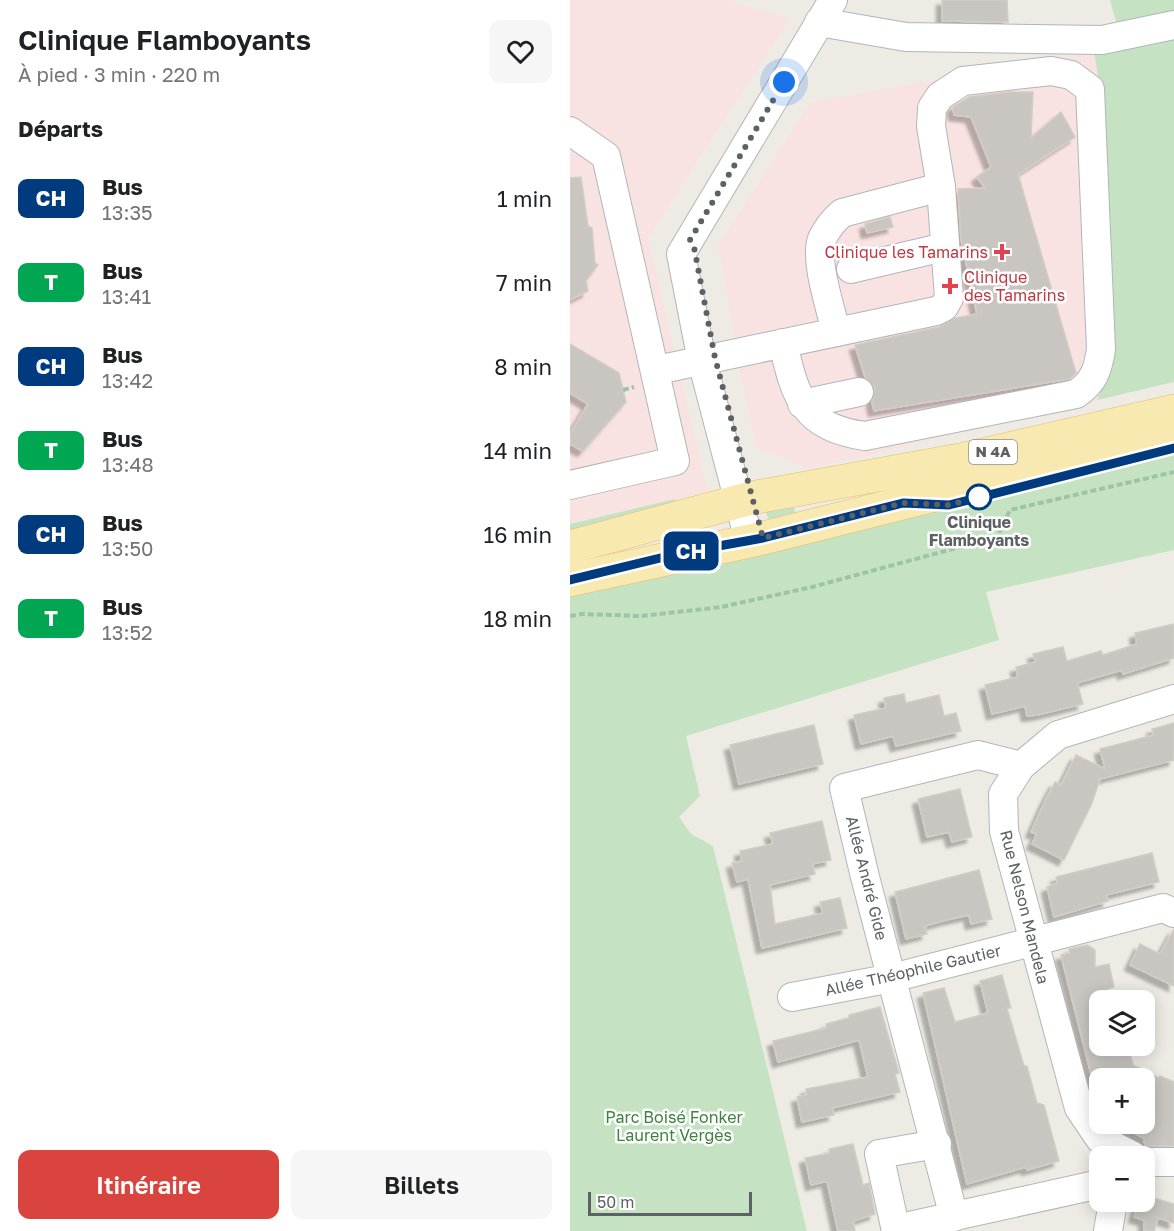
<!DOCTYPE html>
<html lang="fr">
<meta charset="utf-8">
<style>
:root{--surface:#fff;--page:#f6f6f6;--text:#202124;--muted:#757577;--accent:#da443e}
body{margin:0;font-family:"Golos Text",sans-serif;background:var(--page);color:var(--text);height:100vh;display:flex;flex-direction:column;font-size:22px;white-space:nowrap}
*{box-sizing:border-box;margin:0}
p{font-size:20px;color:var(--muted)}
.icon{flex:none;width:33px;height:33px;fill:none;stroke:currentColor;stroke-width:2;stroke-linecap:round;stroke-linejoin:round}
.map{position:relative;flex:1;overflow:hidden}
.drawer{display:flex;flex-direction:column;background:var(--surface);width:570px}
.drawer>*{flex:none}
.badge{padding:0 12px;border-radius:9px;font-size:21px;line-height:39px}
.fabs{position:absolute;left:519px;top:990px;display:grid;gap:12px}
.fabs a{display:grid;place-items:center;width:66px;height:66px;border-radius:12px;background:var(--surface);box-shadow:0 3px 15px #0003;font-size:30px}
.scale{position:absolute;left:18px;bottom:15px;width:164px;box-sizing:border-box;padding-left:6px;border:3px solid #5d6064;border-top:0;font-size:16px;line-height:21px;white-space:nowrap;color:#5d6064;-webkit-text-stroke:4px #fff;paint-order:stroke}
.you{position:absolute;width:30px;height:30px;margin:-15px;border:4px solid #fff;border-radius:50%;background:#1a73e8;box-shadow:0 0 0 9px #1a73e833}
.map>.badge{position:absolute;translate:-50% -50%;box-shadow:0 0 0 3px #fff}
h2{padding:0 18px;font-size:22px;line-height:54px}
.round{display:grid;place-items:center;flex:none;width:63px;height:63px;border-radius:12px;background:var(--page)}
.head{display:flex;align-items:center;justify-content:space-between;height:102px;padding:0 18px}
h1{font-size:28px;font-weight:600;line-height:45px}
.cta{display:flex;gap:12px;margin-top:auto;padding:12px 18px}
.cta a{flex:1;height:69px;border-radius:12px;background:var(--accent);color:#fff;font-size:24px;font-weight:600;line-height:69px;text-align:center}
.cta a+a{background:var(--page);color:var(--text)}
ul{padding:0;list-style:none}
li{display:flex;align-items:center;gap:18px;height:84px;padding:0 18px}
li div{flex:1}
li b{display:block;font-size:22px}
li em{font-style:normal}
li .badge{min-width:66px;font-weight:700;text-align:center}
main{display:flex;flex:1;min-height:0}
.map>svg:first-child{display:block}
</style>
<main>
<section class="drawer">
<div class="head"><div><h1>Clinique Flamboyants</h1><p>À pied · 3 min · 220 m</p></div><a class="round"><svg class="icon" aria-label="heart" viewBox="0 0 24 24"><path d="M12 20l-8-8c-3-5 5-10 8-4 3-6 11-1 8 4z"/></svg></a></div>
<h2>Départs</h2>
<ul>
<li><span class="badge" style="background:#003b80;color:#fff">CH</span><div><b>Bus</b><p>13:35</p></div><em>1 min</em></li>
<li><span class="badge" style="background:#00a651;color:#fff">T</span><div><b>Bus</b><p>13:41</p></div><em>7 min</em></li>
<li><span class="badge" style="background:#003b80;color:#fff">CH</span><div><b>Bus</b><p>13:42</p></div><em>8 min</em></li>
<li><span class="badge" style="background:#00a651;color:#fff">T</span><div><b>Bus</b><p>13:48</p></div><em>14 min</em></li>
<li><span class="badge" style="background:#003b80;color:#fff">CH</span><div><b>Bus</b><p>13:50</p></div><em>16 min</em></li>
<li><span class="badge" style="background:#00a651;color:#fff">T</span><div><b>Bus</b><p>13:52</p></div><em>18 min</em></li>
</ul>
<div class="cta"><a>Itinéraire</a><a>Billets</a></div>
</section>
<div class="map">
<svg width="604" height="1231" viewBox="0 0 604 1231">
<defs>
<filter id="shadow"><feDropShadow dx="-5.5" dy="5.5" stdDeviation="1.5" flood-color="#0004"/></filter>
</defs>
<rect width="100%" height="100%" fill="#eeebe5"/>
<g fill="#f9e3e2">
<polygon points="0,0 155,0 220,19 78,238 138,492 0,524"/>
<polygon points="524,52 604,382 240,469 186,447 171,376 148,245 241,102"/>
</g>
<g fill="#c5e3c3">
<polygon points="540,0 604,0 604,16 547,25"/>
<polygon points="604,35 604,382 527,400 543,367 531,93 524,52"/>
<polygon points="604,448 604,550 416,592 429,640 116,736 130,796 109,817 121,834 143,846 237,1231 0,1231 0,592"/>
<polygon points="105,499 105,512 0,539 0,524"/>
<polygon points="222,501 228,522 199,522 195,508"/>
</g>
<g fill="#c9c6c2" stroke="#d2cdc4" stroke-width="1.5" filter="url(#shadow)">
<polygon points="372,0 437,0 438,22 372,21"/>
<polygon points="439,92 463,92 461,138 491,112 505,137 448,174 506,373 499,379 304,411 302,402 305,388 295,377 285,345 369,327 386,318 407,314 391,239 388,189 415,188 407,177 421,167 401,117 384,115 383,107 399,97"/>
<polygon points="11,177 18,226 22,228 25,263 28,265 16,281 18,291 0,300 0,178"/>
<polygon points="320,217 323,227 297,233 295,224"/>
<polygon points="0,344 49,373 56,402 13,451 0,444 0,434 18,404 0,393"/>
<polygon points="604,624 604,658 553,674 552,670 507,683 513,704 467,715 457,716 455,706 422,714 415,685 448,677 446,667 466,662 463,654 493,647 497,661 531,651 533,655 567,644 565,633"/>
<polygon points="334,694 336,703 369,695 374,716 386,713 391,731 326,746 323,736 291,744 284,715 316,708 314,698"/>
<polygon points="604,723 604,760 530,779 522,803 494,860 462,844 467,834 461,832 475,801 485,782 491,785 506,755 535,769 530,749 584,735 582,729"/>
<polygon points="244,725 253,764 169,784 160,745"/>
<polygon points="390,789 402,837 382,842 379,832 357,837 348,799"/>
<polygon points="252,821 261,860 242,864 245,874 200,885 205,924 253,913 250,902 270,898 277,928 192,948 178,879 167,882 162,863 172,861 170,851 203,844 200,833"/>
<polygon points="582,853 589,882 536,895 538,901 484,917 477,887 488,883 486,877"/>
<polygon points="409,870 422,919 401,924 399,915 376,920 355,926 357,934 336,939 325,892"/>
<polygon points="604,929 604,986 560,965 570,944 590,954"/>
<polygon points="517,945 525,950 525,967 539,964 544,987 537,989 541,1000 530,1000 530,1046 558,1046 563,1065 589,1078 590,1076 604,1082 604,1146 575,1146 574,1138 548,1124 574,1124 574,1078 530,1078 530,1082 523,1082 491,955 500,953 499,949"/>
<polygon points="432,975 441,1008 437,1008 454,1066 457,1066 467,1103 474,1105 489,1161 457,1170 456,1167 397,1184 353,993 374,988 385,1022 418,1013 410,981"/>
<polygon points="310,1007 329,1073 325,1074 330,1092 262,1108 264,1115 232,1122 227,1097 237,1095 236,1089 298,1077 289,1040 208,1062 203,1041 257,1028 256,1024 279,1018 279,1015"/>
<polygon points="283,1144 293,1185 299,1183 305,1214 283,1221 285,1231 268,1231 257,1181 241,1185 235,1158 260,1153 259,1149"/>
<polygon points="574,1195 604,1204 604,1223 588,1218 584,1231 574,1231 574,1220 564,1217 569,1202 574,1202"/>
</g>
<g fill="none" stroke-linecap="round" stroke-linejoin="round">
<defs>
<g id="minor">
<polyline points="249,22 336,37 532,40 604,25"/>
<polyline points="0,131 36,156 105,461 0,485"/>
<polyline points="281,269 374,247"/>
<path d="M 266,332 C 261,309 244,260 252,239 C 257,228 264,220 272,213 L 371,187"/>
<path d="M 87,370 L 366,311 L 374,307 L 379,298 L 371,187 L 361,126 L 362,108 L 370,96 L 393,81 L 481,71 L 501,75 L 520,89 L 531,349 C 528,370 524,382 506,394 L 295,436 C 234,428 225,397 213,343"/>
<polyline points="232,404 289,392"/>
<polyline points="179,540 132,361 111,254 263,0"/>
<polyline points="222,997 322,978 593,908 604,913"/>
<polyline points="563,1156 530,1139 509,1108 434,831 433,794 451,766 488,735 604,699"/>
<polyline points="574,1162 604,1162"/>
<polyline points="384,1217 295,877 274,788 408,755 451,766"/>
<polyline points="326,1229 530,1184"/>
<polyline points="326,1231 309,1154 367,1144"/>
<polyline points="538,1231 543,1202"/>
</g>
<g id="major">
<polyline points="0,547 181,498 390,460 604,411"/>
<polyline points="0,580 193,538 604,435"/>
</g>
</defs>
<use href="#minor" stroke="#b2b5b8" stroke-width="30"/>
<use href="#major" stroke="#e5bc66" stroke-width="34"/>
<g stroke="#9ec4a6" stroke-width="4" stroke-dasharray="6 3" stroke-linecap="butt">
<polyline points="53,390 64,387"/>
<polyline points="0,616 12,614 72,616 151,607 242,587 427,537 440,510 604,472"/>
</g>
<use href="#minor" stroke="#fff" stroke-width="28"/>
<use href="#major" stroke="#f8e9b0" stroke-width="33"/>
</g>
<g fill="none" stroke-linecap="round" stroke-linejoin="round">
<defs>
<polyline id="line" points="0,580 115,552 193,538 333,503 379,505 604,448"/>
</defs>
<use href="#line" stroke="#fff" stroke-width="14"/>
<use href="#line" stroke="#003b80" stroke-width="9"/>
<polyline stroke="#5d6064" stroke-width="6" stroke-dasharray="0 10.8" points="214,82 120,240 124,247 145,358 193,538 333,503 379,505 409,497"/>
</g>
<g fill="#e0444e" stroke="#fff" stroke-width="2">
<path d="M429 243h6v6h6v6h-6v6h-6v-6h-6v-6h6z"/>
<path d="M377 277h6v6h6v6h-6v6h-6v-6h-6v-6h6z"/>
</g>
<circle fill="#fff" stroke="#003b80" stroke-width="3" cx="409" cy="497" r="12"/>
<g text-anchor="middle" stroke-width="5" stroke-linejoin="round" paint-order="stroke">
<rect fill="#fff" stroke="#8e9092" stroke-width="1.5" x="399" y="440" width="48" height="24" rx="4.5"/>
<g font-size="15" font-weight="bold" fill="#5d6064">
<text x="423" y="457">N 4A</text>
</g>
<g font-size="16" fill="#be3a42" stroke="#fff" text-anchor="end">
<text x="418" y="258">Clinique les Tamarins</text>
<text x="394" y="283" text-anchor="start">Clinique<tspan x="394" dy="18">des Tamarins</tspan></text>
</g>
<g font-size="16" font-weight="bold" fill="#5d6064" stroke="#fff">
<text x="409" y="528">Clinique<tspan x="409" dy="18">Flamboyants</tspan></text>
</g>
<g font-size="16" fill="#5d6064" stroke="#fff">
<text transform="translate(297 878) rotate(76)" y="6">Allée André Gide</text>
<text transform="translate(455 907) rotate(76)" y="6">Rue Nelson Mandela</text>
<text transform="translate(343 970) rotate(-13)" y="6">Allée Théophile Gautier</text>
</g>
<g font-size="16" fill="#3d823d" stroke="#fff">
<text x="104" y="1123">Parc Boisé Fonker<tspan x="104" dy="18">Laurent Vergès</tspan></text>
</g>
</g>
</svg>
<div class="fabs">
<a><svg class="icon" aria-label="layers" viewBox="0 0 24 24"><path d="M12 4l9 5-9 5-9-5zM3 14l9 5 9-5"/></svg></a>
<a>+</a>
<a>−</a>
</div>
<div class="scale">50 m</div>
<div class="you" style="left:214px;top:82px"></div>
<b class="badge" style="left:121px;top:551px;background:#003b80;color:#fff">CH</b>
</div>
</main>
